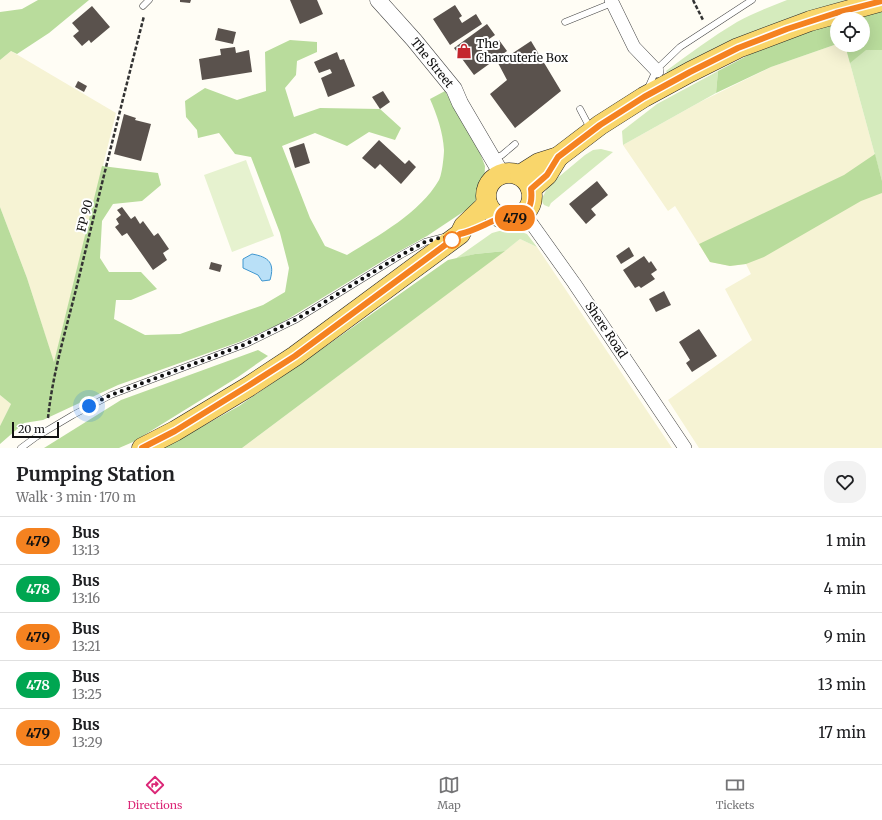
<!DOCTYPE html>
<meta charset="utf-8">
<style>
:root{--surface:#fff;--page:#f2f2f2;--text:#202124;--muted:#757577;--line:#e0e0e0;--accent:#db2777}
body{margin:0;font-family:Merriweather,serif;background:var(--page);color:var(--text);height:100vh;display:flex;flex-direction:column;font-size:15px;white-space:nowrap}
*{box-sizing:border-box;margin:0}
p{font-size:13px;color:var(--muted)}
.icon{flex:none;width:22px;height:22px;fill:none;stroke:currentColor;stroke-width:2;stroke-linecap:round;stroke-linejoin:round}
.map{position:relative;height:448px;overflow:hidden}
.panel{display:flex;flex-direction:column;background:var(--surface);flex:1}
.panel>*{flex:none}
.badge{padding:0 8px;border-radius:13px;font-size:14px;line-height:26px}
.controls{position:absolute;left:830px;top:12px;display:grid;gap:8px}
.controls a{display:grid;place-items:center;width:40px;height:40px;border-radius:50%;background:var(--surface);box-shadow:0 4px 16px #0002;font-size:20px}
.scale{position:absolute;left:12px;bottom:10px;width:47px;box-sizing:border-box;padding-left:4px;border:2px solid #111;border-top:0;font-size:11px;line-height:14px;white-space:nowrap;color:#111;-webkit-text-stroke:3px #fff;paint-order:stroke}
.you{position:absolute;width:20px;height:20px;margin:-10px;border:3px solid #fff;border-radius:50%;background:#1a73e8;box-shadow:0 0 0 6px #1a73e833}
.map>.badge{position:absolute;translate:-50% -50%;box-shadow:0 0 0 2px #fff}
.round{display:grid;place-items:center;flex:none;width:42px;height:42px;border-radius:16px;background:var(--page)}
.head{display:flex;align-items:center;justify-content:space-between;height:68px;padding:0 16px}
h1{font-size:19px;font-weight:700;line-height:30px}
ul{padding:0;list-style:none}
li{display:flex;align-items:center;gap:12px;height:48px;padding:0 16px;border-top:1px solid var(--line)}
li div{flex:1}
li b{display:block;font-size:15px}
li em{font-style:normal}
li .badge{min-width:44px;font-weight:700;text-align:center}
.tabs{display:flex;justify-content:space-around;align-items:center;height:56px;border-top:1px solid var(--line);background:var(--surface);font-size:11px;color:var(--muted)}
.tabs a{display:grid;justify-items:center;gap:2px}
.tabs .current{color:var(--accent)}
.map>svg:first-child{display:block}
</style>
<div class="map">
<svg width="882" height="448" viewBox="0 0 882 448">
<rect width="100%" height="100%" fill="#fffdf5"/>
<g fill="#f6f3d4">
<polygon points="837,44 837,45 845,45 882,181 882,448 699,448 668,400 752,340 725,289 751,274 746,264 730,266 710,262 675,206 668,211 623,145 700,102 771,67"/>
<polygon points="11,51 116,113 54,363 27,278 0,207 0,60"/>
<polygon points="520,239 537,247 672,448 242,448"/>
<polygon points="0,395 11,404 0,426"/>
</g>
<g fill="#d5ebbd">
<path d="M 787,0 L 846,0 L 794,16 L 668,74 L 666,71 C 689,54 712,37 737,22 C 753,13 770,7 787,0 Z"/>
<polygon points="882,7 882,181 845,45 863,45 863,19"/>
<polygon points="718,71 716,93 623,145 622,131 657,104"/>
<polygon points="601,149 613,152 551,203 549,207 544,205 541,200 549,185 585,155 593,150"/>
<polygon points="510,228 527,234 537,247 520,239 505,251 475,254 455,259 492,233"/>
</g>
<g fill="#b9dc9c">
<polygon points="38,0 89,0 49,33 17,54 11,51 0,60 0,12 22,9"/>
<polygon points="882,7 882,50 866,50 850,63 845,45 863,45 863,19 842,19"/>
<polygon points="837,21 837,44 771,67 716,93 718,71 768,45"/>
<path d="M 290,40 L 317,42 L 317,52 L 297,61 L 296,75 L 285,88 L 294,117 L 320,108 L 380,109 L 401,128 L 395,140 L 369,132 L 347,146 L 315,133 L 282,146 L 310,218 L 325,246 L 347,255 C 379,235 420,213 439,180 C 442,175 444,156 444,150 C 443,132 437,115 430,99 L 445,91 L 477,145 L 485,166 L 484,186 L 472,206 L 427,236 L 389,257 L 278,325 L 239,342 L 118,385 L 43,420 L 24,423 L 0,444 L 0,426 L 11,404 L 0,395 L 0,207 L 27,278 L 54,362 L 102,166 L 158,173 L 161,185 L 142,201 L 113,204 L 102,221 L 100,258 L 109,272 L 141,272 L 157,289 L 131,300 L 116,300 L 114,319 L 145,335 L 180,334 L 263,305 L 285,292 L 289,268 L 280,233 L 251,157 L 235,154 L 219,133 L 198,138 L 197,130 L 186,117 L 185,101 L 205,88 L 237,100 L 266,91 L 265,52 Z"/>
<polygon points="875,154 882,181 882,193 861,201 764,257 746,264 730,266 710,262 699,244 844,175"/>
<polygon points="505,251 242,448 164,448 239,406 312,356 448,260 475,254"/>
<polygon points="258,350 268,356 238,377 133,442 119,448 44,448 121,400"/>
</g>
<polygon fill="#e6f2cf" points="246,160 274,236 232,252 204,175"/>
<path fill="#b9e0f7" stroke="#3f96cf" d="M 252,254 C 269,257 275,263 270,280 L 262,281 L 258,275 L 243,268 L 243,259 Z"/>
<g fill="#5a524d">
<polygon points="180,0 191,0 190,3 180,2"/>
<polygon points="290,0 317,0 323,14 300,24"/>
<polygon points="455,5 462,16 459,18 462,23 476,14 482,24 450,45 433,19"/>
<polygon points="92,6 110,27 91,43 89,40 82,46 73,36 79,31 72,23"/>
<polygon points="487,24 495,35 479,46 483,52 499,40 507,51 474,75 454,48"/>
<polygon points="218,28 236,32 233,44 215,40"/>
<polygon points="531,41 561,91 515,128 490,94 507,80 498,63"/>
<polygon points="235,47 236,53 249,50 252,72 202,80 199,59 221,55 220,49"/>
<polygon points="337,52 340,60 344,59 355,86 328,97 321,78 332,73 330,69 319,73 314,62"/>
<polygon points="78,81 87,86 84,92 75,87"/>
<polygon points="383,91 390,102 380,109 372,97"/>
<polygon points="124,114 136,118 135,120 151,124 141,161 114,154"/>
<polygon points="379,140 405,164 409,160 416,167 401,184 380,164 375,169 362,158"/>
<polygon points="304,143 310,163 295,168 289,148"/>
<polygon points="597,181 608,195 591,209 596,215 586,224 569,204"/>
<polygon points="122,207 131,219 135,216 140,224 143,221 154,236 158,233 169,249 163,253 167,260 153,270 127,233 122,236 115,227 119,224 116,219 121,215 117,210"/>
<polygon points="629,247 634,256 621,264 616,256"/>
<polygon points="644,256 649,263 651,261 657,270 651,274 655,279 641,288 639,286 635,288 623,270"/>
<polygon points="211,262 222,265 220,272 209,269"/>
<polygon points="664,291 671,305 656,312 649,299"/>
<polygon points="699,329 717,356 692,372 686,363 690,360 679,342"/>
</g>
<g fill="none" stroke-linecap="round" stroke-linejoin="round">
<defs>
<g id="service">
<polyline points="143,6 149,0"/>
<polyline points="565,22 612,3"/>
<polyline points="648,88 656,70 680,47 752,0"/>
<polyline points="580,109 590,128"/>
<polyline points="494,159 502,155 515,144"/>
<polyline points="21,448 36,437 73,415 111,395 246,344 297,319 401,255 425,242 444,237"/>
</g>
<g id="minor">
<polyline points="611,0 634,47 657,71"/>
<polyline points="524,213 574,283 685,448"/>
</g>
<polyline id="tertiary" points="378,0 414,40 454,89 460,103 501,173"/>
<g id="primary">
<circle cx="509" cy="196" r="23"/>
<polyline points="520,175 539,163 558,157 600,125 644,97 690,72 738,48 810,21 882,1"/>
<polyline points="531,189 547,175 558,157"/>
<polyline points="142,448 175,431 248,387 295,356 460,234 464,226 487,204"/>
</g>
</defs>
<use href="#service" stroke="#444" stroke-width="7"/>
<use href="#minor" stroke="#444" stroke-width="14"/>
<use href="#tertiary" stroke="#444" stroke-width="17"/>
<use href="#primary" stroke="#222" stroke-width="21"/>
<g stroke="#333" stroke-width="2.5" stroke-dasharray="4 2" stroke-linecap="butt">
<polyline points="693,0 703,20"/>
<path d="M 48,418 C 53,369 69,320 80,273 C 101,187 122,102 144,16"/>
</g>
<use href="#service" stroke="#fff" stroke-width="6"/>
<use href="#minor" stroke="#fff" stroke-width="13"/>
<use href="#tertiary" stroke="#fff" stroke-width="16"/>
<use href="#primary" stroke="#f9d66b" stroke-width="20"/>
</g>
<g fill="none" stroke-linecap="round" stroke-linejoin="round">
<defs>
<path id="line" d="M 142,448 L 175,431 L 248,386 L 295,356 L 460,234 C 474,231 485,224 498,219 C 502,217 506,219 511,218 C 528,217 533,205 531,189 L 547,175 L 558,157 L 600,125 L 644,97 L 690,72 L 738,48 L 787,29 L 836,13 L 882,1"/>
</defs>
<use href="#line" stroke="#fff" stroke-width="9"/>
<use href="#line" stroke="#f58220" stroke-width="6"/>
<polyline stroke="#111" stroke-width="4" stroke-dasharray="0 7.2" points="89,406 111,395 246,344 297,319 401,255 425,242 442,237 454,239 452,240"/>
</g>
<defs>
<symbol id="shop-bare" viewBox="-9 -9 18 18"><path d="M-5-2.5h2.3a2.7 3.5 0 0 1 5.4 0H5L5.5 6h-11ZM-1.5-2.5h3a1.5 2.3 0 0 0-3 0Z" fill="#c4262e" stroke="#fff" stroke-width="2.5" paint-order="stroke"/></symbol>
</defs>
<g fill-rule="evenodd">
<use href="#shop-bare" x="453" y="40" width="22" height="22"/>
</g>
<circle fill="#fff" stroke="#f58220" stroke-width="2" cx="452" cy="240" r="8"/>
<g text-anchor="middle" stroke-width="4" stroke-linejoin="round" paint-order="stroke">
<g font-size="12" fill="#111" stroke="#fff" text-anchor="start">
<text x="476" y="48">The<tspan x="476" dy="14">Charcuterie Box</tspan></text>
</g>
<g font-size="12" fill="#111" stroke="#fff">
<text transform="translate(432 63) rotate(51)" y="4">The Street</text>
<text transform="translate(85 216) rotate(-76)" y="4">FP 90</text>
<text transform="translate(606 330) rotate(56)" y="4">Shere Road</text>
</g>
</g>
</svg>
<div class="controls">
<a><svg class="icon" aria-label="locate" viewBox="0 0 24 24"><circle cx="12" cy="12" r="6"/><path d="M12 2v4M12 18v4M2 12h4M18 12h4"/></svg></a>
</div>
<div class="scale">20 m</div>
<div class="you" style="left:89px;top:406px"></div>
<b class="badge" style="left:515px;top:218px;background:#f58220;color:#111">479</b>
</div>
<section class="panel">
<div class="head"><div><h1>Pumping Station</h1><p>Walk · 3 min · 170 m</p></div><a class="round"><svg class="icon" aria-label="heart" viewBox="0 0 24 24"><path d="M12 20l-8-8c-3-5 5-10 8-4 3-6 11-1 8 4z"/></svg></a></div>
<ul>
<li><span class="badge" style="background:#f58220;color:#111">479</span><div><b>Bus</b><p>13:13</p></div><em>1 min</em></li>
<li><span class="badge" style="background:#00a651;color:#fff">478</span><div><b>Bus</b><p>13:16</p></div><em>4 min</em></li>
<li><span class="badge" style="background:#f58220;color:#111">479</span><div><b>Bus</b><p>13:21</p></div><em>9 min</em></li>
<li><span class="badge" style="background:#00a651;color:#fff">478</span><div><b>Bus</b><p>13:25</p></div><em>13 min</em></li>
<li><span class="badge" style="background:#f58220;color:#111">479</span><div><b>Bus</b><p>13:29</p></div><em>17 min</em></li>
</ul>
</section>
<nav class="tabs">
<a class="current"><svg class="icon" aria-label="directions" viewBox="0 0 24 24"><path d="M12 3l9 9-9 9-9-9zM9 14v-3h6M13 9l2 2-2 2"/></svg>Directions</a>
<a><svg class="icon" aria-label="map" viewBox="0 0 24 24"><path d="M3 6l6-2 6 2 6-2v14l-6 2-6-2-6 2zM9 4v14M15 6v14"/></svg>Map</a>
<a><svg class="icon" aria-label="tickets" viewBox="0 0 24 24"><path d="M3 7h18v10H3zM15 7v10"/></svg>Tickets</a>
</nav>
